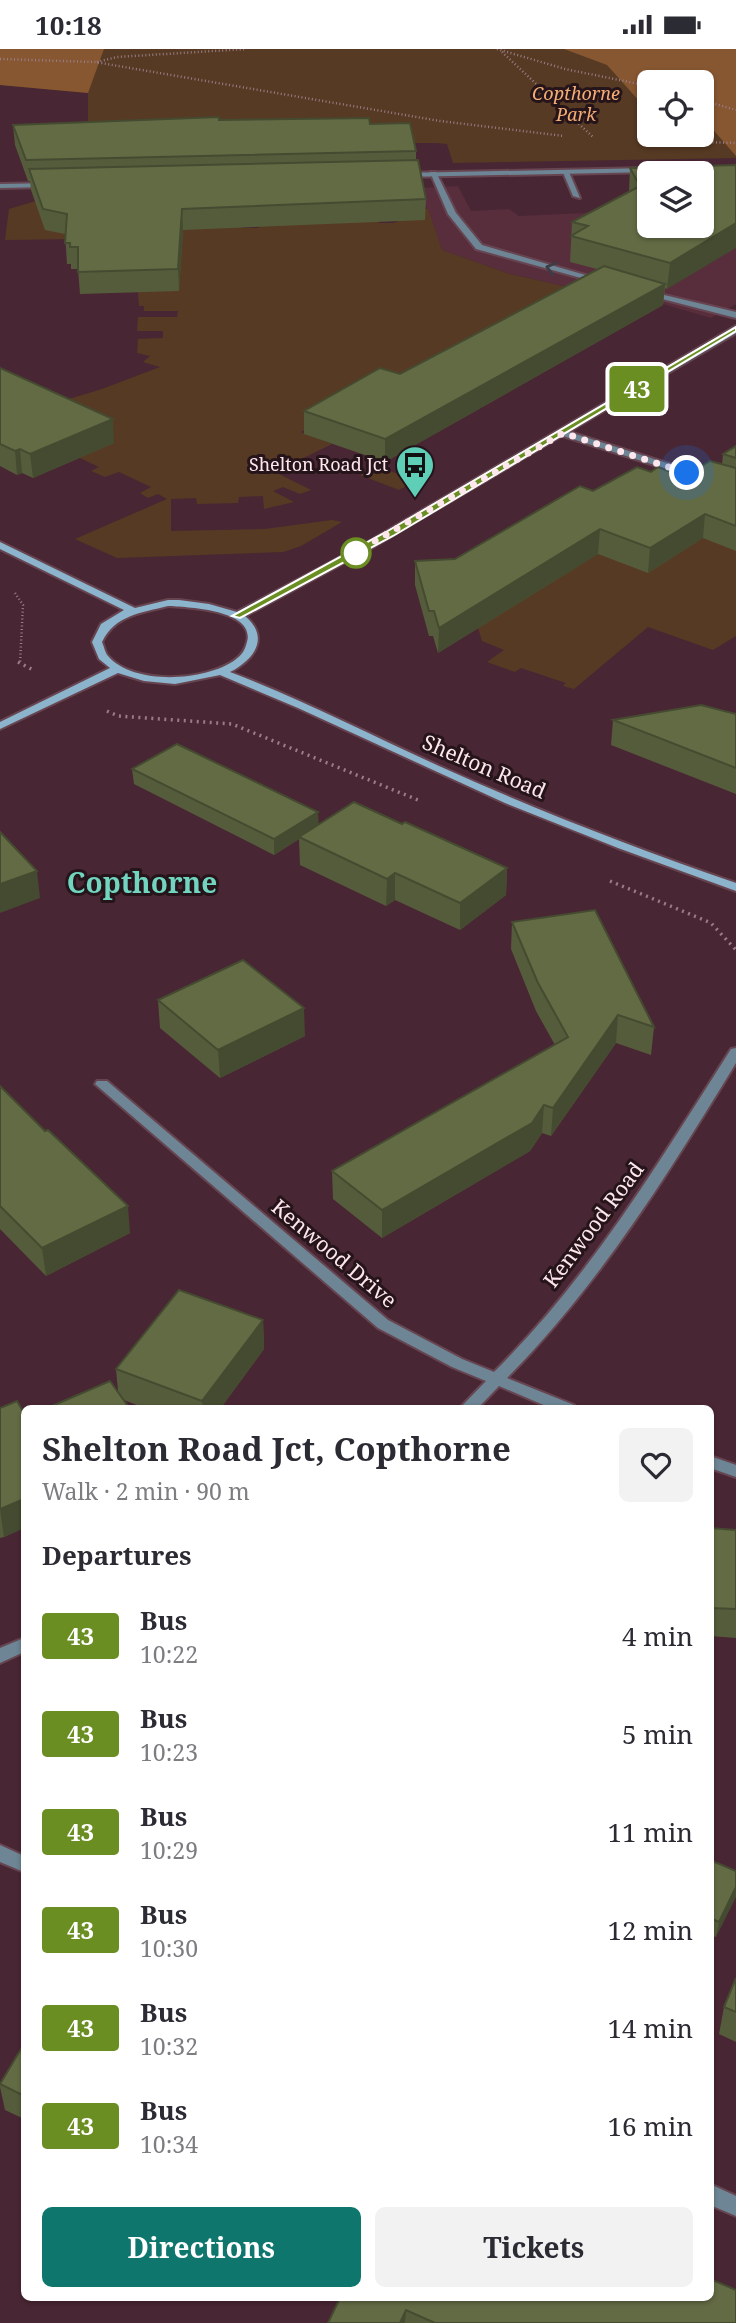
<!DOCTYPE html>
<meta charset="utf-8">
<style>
:root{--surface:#fff;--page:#f2f2f3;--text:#2b2b33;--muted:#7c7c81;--accent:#0f766e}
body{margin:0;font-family:"Noto Serif",serif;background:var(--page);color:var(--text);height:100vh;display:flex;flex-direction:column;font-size:26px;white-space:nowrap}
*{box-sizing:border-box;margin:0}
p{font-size:23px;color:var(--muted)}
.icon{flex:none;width:38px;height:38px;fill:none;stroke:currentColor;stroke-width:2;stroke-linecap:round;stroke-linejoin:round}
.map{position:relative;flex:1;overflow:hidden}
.side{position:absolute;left:21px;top:1356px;width:693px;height:896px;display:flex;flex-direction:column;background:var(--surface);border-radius:10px;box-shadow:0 2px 5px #0004}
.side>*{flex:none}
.badge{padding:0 14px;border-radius:5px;font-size:24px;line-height:46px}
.controls{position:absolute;left:637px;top:21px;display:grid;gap:14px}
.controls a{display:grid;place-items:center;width:77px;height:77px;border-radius:10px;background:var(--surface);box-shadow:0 2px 5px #0004;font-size:35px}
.you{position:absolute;width:35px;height:35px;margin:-18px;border:5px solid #fff;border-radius:50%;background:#1a73e8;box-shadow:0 0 0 10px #1a73e833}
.map>.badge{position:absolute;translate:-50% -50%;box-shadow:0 0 0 4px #fff}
h2{padding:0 21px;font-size:26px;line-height:63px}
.round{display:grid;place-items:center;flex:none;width:74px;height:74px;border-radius:10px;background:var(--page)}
.headline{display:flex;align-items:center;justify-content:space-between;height:119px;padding:0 21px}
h1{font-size:33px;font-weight:700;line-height:52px}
.cta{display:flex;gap:14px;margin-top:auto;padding:14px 21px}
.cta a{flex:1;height:80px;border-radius:10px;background:var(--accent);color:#fff;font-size:28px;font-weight:700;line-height:80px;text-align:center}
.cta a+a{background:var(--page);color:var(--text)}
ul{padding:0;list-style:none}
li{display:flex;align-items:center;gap:21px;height:98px;padding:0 21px}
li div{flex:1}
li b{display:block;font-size:26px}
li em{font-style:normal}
li .badge{min-width:77px;font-weight:700;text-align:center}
.status{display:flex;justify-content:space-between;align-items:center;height:49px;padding:0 35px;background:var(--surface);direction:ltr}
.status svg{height:19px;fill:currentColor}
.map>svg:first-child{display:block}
</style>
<div class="status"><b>10:18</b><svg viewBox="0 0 49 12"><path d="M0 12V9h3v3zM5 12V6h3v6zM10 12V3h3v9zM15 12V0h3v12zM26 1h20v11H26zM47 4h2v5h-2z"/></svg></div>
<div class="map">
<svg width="736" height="2274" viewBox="0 0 736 2274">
<rect width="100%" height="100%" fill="#492633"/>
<polygon fill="#582d3c" points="458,137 471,162 509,160 519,167 608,163 649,177 736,190 736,255 711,269 639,248 568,238 510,225 442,201 419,139"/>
<g fill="#573a23" fill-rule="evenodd">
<path d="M 0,0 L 736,0 L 736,109 L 453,114 L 447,95 L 436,94 L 88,94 L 88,44 L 0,36 ZM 649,33 L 702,33 L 702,86 L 649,86 Z"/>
<polygon points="53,147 79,190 5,191 9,160"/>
<path d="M 423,160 L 428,160 L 442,201 L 510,225 L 568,238 L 405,360 L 320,373 L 301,383 L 332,395 L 275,423 L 311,441 L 300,445 L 283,438 L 273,442 L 294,453 L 264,460 L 263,447 L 239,448 L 238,454 L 197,455 L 196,449 L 171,450 L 171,482 L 265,480 L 332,471 L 342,473 L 301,497 L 283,503 L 117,509 L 75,490 L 167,450 L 158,445 L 148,449 L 140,444 L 151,438 L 119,423 L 105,428 L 91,422 L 99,418 L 0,371 L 102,340 L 160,318 L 143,313 L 150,307 L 137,304 L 138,290 L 163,289 L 163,282 L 137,282 L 138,268 L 177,268 L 178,262 L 144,262 L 144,257 L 139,257 L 138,243 L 100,189 L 240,173 L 242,179 L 259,179 L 259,172 C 299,174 338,177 378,170 L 378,174 L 394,174 Z"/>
<polygon points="377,417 416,432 399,441 360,426"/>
<polygon points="736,451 736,587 713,601 648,578 574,640 563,637 566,634 521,619 515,623 487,613 504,601 482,592 476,572 522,526 547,536 593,508 558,494"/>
</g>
<g fill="#865731">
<polygon points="0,0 104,0 88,44 0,36"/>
<polygon points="564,0 736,0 736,107 709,76 702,75 702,33 649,33 649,63 607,16"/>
</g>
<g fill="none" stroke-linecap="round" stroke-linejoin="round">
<defs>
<g id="service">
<polygon points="562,121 569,123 580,149 573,147"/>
<polygon points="430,123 436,123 456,164 482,196 606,232 599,234 476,200 448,165"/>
<polygon points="643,241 736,263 736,269 643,245"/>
</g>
<g id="minor">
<polygon points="649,119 653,121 652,123 404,128 400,126 404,124"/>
<polygon points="51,134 51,138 48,138 0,139 0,135"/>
<polygon points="563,381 736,436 736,442 560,386 560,382"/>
<path d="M 736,999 L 736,1014 C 669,1124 599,1236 507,1329 L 574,1356 L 577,1360 L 553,1360 L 499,1337 L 477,1360 L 459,1360 L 486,1332 L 452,1318 L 378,1279 L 95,1035 L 97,1032 L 107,1032 L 388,1271 L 462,1310 L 494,1323 C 590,1228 659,1113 731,1000 Z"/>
<polygon points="710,1407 736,1416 736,1428 710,1419"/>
<polygon points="24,1589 24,1603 0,1614 0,1599"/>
<polygon points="0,1796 24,1807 24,1823 0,1813"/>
<polygon points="710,2135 736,2147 736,2167 710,2156"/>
</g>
<path id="secondary" d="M 736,277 L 736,284 L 371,499 L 245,567 C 270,588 255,610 230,623 C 301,650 369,685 439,717 C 536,761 635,799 736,834 L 736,842 L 618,799 L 505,754 L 298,659 L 220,626 L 175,635 L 144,632 L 118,624 L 0,680 L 0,673 L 110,619 L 99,610 L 92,593 L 101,575 L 124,561 L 0,500 L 0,493 L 135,559 L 168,551 L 179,551 L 209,555 L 237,563 L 365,495 ZM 168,557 C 188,558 256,561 247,593 C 245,601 242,606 235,611 C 206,632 134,637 108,607 C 105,604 104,597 102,593 C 115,566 141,564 168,557 Z"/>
</defs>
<use href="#service" stroke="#664551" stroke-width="4"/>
<use href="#minor" stroke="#664551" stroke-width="4"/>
<use href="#secondary" stroke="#664551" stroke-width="4"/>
<g stroke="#9a7c86" stroke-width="2.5" stroke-dasharray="1 2.5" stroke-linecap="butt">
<polyline points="497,0 565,20 649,37"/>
<polyline points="502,3 593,88"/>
<polyline points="0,10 95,13 440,72 564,87"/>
<polyline points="97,13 117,8 246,0"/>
<polyline points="702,51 736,61"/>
<polyline points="667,92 736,94"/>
<polyline points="15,544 23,556 20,615"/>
</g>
<g stroke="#9a7c86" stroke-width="3.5" stroke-dasharray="2 4.5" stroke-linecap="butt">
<polyline points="18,613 35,622"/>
<polyline points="107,662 118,667 232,675 418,751"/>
<polyline points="610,832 711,874 736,901"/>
</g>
<use href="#service" fill="#6d8595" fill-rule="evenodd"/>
<use href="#minor" fill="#6d8595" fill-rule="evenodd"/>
<use href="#secondary" fill="#8db4cd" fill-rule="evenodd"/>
</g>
<g fill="#555c3b">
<polygon points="219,71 370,75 416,102 416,111 426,150 425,171 183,181 179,242 80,245 78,220 71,220 71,215 67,215 65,185 45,181 31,141 30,132 28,132 15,96 13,76"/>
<polygon points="736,116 667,240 665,239 663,256 385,413 304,385 304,362 400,325 597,220 570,213 572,173 629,143 630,119"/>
<polygon points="0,319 114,394 33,429 22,424 17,426 0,417"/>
<polygon points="736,397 736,502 703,489 648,524 598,505 438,604 433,587 429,587 415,536 415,512 455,510 593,442 651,423 683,428 722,415 723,405"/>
<polygon points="736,665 736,745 611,696 613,671"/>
<polygon points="132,720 319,776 402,775 507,819 506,846 460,881 395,851 386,857 300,816 299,790 274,806 134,735"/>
<polygon points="512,873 654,978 651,1006 616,994 551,1087 542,1084 530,1102 382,1189 333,1150 332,1122 555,996 536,962 511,900"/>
<polygon points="158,951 305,987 220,1029 160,979"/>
<polygon points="0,1037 130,1184 46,1227 0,1180"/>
<polygon points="263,1271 264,1300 220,1360 147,1360 124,1351 118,1342 116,1320"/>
<polygon points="0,1359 24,1364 24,1479 4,1488 0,1489"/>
<polygon points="710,1479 736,1481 736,1589 710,1587"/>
<polygon points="710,1811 736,1822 716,1888 710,1886"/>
<polygon points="736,1929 736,1993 719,1985 724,1958"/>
<polygon points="24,1995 24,2070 5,2061 0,2038 0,2034"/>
<polygon points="340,2249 736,2274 328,2274"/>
</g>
<g fill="#454b30">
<polygon points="182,160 183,181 179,242 178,220"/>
<polygon points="736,174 736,199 667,240 670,214"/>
<polygon points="665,235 663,256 385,413 385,390"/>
<polygon points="113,370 114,394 33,429 30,405"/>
<polygon points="20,400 22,424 17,426 15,402"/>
<polygon points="705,465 703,489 648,524 650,499"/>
<polygon points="600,480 598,505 438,604 439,579"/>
<polygon points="318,763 319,778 299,788 299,790 274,806 274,790"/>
<polygon points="507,819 506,846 460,881 460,854"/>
<polygon points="37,822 40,849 0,864 0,835"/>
<polygon points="395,824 395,851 386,857 387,830"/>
<polygon points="304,959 305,987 220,1029 218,1001"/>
<polygon points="618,966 616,994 551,1087 553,1059"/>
<polygon points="544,1056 542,1084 530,1102 382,1189 382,1161"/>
<polygon points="128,1157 130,1184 46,1227 42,1199"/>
<polygon points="263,1271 264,1300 220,1360 203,1360 202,1352"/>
<polygon points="24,1450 24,1479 4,1488 0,1460"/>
<polygon points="736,1838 736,1848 716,1888 719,1873"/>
<polygon points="406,2261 405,2274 400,2274"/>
</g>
<g fill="#636b45" stroke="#454b30" stroke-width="2" fill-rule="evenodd">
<polygon points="219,68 219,71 369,69 370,75 410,74 416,102 26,111 13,76"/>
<polygon points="418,111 426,150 182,160 178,220 78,223 78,198 70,198 70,194 65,194 67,165 43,160 29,120"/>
<path d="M 736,116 L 736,174 L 670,214 L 571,187 L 588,177 L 572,173 L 640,137 L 630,119 ZM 649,124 L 702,124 L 702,177 L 649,177 Z"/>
<polygon points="604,217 665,235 385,390 304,362 380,319 400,325"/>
<polygon points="0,319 113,370 30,405 20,400 15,402 0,395"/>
<polygon points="736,397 736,409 723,405"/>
<polygon points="710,412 736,419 736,477 705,465 650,499 600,480 439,579 434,562 429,562 415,512 455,510 580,437 593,442 637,418 651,423 658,418 683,428"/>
<polygon points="701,656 736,665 736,719 613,671"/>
<polygon points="177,695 318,763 274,790 132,720"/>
<polygon points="354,753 402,775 405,773 507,819 460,854 395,824 387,830 299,788"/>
<polygon points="0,783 37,822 0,835"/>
<polygon points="595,861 654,978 618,966 553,1059 544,1056 532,1074 382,1161 332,1122 568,988 538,934 512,873"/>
<polygon points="243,911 304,959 218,1001 158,951"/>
<polygon points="0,1037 45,1082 48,1081 128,1157 42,1199 0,1157"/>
<polygon points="179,1241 263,1271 202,1352 116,1320"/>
<polygon points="110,1332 130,1360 45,1360"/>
<polygon points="17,1352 24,1364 24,1450 0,1460 0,1359"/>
<polygon points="710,1479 736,1481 736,1560 710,1559"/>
<polygon points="710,1811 736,1822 736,1838 719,1873 710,1869"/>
<polygon points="736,1929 736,1963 724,1958"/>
<polygon points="24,1995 24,2047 0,2035"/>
<polygon points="710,2230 736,2241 736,2274 435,2274 406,2261 400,2274 328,2274 340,2249 710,2249"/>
</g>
<defs><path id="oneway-chevron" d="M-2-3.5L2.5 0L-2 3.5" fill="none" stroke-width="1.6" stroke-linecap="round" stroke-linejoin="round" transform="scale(1.75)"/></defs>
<use stroke="#3e3c45" href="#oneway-chevron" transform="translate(551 219) rotate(-165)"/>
<polygon fill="#6b8e23" stroke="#fff" stroke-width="2" points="736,278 736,282 393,487 240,569 232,567 386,483"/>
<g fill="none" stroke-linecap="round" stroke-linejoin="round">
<polyline stroke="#fee6ed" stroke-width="7" stroke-dasharray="0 12.6" points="356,504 349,507 563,384 687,424"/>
</g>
<defs>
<symbol id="bus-pin" viewBox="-11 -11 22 30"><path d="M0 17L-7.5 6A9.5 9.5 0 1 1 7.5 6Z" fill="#5eceb7" stroke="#25151a"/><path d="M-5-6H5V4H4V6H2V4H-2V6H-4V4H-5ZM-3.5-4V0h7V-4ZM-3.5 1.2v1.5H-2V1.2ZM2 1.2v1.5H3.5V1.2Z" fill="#111"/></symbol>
</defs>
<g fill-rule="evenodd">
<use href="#bus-pin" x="393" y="394" width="44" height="60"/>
</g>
<circle fill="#fff" stroke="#6b8e23" stroke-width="3.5" cx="356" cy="504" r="14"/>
<g text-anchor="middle" stroke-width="6" stroke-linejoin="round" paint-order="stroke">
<g font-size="18" font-style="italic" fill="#f6ad75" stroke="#25151a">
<text x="576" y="51">Copthorne<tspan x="576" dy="21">Park</tspan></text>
</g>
<g font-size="18" fill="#fee6ed" stroke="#25151a" text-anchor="end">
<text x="388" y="422">Shelton Road Jct</text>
</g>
<g font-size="21" fill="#fee6ed" stroke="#25151a">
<text transform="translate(484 718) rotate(23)" y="7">Shelton Road</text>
<text transform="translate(594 1176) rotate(-53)" y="7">Kenwood Road</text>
<text transform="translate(334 1205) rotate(40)" y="7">Kenwood Drive</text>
</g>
<g font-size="28" font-weight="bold" fill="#71d5c0" stroke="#25151a">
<text x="142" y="844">Copthorne</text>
</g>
</g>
</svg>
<div class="controls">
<a><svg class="icon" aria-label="locate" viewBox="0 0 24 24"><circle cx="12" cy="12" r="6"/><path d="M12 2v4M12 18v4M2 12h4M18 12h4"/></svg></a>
<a><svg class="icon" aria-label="layers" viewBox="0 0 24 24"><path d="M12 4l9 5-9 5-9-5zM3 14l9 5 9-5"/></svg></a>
</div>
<div class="you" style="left:687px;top:424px"></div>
<b class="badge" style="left:637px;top:340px;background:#6b8e23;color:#fff">43</b>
<section class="side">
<div class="headline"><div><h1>Shelton Road Jct, Copthorne</h1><p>Walk · 2 min · 90 m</p></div><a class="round"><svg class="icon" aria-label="heart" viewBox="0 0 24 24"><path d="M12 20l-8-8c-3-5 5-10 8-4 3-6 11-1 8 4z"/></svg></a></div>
<h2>Departures</h2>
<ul>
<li><span class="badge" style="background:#6b8e23;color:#fff">43</span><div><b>Bus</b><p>10:22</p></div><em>4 min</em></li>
<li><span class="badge" style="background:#6b8e23;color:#fff">43</span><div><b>Bus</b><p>10:23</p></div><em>5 min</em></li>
<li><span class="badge" style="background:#6b8e23;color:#fff">43</span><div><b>Bus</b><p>10:29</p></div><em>11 min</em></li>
<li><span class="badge" style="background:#6b8e23;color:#fff">43</span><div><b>Bus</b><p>10:30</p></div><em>12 min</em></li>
<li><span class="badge" style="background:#6b8e23;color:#fff">43</span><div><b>Bus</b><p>10:32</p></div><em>14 min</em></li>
<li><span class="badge" style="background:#6b8e23;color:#fff">43</span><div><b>Bus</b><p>10:34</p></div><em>16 min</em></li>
</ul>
<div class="cta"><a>Directions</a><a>Tickets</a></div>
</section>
</div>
